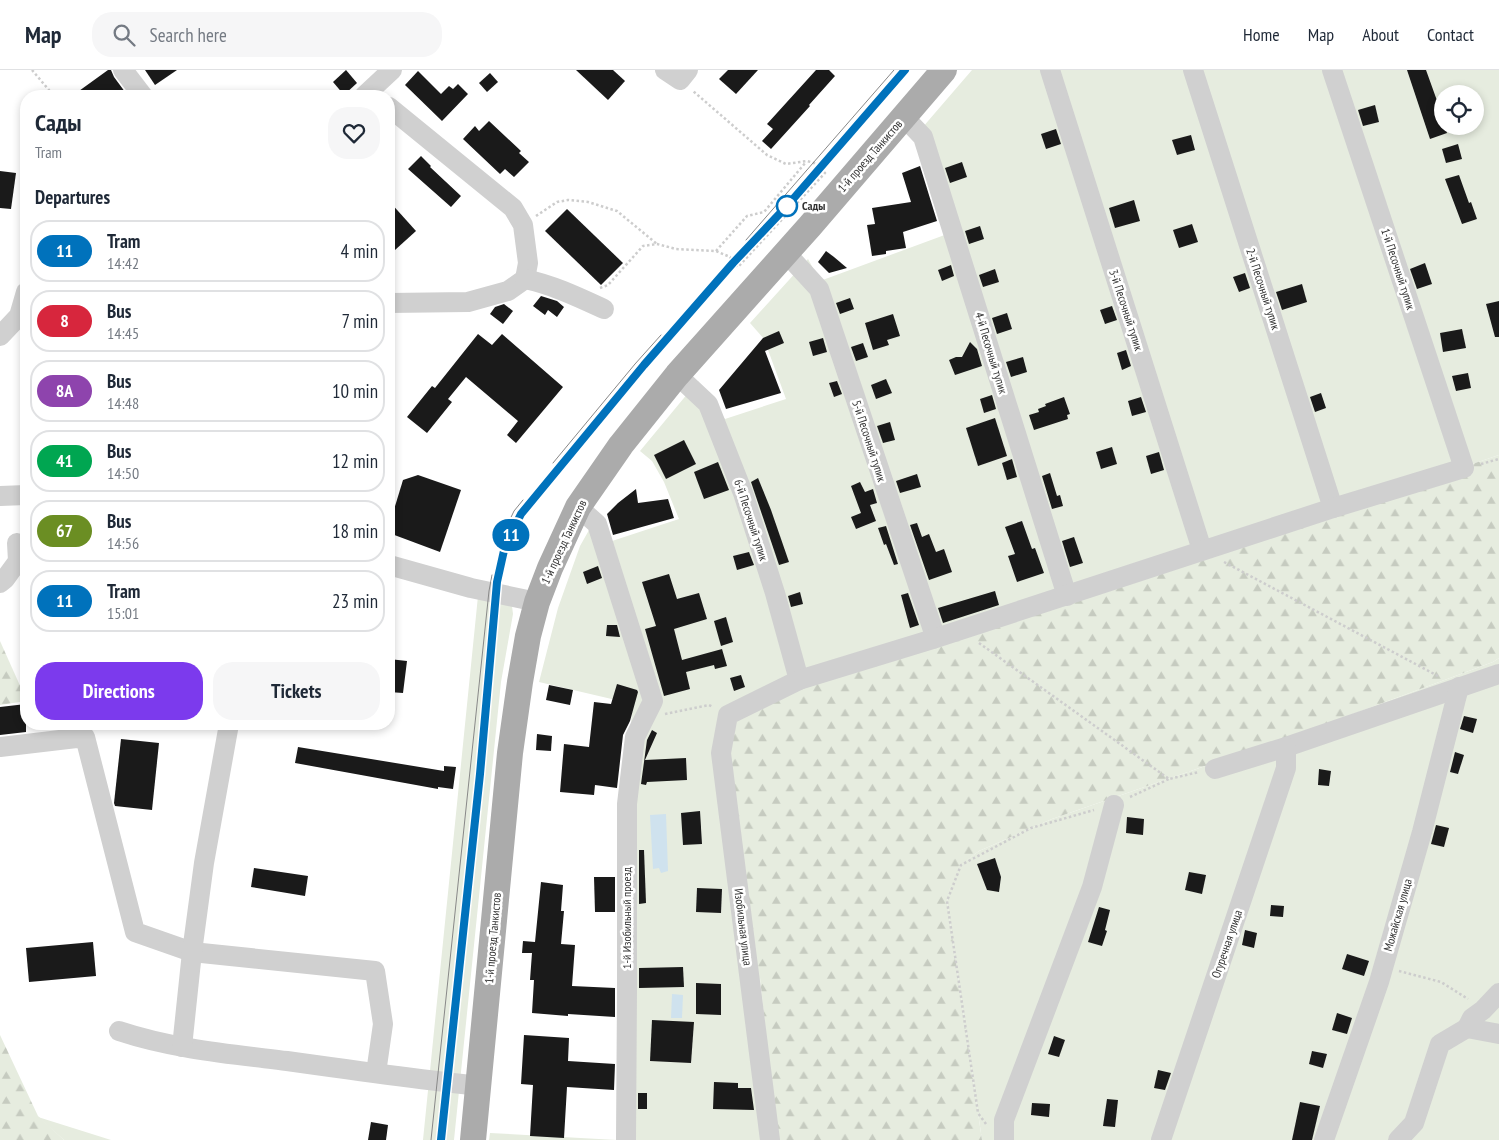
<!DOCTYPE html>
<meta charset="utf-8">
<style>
:root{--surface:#fff;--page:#f6f6f7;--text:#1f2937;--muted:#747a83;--line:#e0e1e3;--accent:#7c3aed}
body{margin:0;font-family:"PT Sans Narrow",sans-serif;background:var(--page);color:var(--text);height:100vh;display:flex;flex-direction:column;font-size:19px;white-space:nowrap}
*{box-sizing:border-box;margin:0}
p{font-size:16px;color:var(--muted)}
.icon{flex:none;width:28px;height:28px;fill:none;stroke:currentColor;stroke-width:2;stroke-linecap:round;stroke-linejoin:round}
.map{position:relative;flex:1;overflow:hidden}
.panel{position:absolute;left:20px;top:20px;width:375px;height:640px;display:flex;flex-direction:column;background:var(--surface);border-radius:20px;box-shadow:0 2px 8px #0003}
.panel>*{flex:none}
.badge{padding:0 10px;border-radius:16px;font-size:18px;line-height:32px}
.tools{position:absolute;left:1434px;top:15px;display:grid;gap:10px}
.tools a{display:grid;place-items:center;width:50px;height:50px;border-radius:50%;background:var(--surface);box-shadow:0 2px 8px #0003;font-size:25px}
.map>.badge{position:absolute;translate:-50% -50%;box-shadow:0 0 0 2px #fff}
h2{padding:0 15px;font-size:19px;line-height:45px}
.round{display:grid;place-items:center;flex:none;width:52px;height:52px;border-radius:20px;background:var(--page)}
.head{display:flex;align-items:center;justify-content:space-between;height:85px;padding:0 15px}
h1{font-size:24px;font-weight:700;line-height:38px}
.primary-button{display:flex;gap:10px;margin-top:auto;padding:10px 15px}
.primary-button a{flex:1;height:58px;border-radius:20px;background:var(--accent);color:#fff;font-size:20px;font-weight:700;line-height:58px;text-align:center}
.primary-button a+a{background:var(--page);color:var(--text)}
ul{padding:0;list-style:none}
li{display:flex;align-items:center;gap:15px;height:62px;margin:0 10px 8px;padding:0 5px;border:2px solid var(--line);border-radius:20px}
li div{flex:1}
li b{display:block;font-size:19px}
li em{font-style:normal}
li .badge{min-width:55px;font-weight:700;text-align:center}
header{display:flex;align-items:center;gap:30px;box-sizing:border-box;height:70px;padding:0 25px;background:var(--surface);border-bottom:1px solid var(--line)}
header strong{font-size:24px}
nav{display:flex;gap:28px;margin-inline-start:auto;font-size:18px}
.search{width:350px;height:45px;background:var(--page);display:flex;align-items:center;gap:12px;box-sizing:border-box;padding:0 18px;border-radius:20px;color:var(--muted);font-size:19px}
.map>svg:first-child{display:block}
</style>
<header>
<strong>Map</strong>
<div class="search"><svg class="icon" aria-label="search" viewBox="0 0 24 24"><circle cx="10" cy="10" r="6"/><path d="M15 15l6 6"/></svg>Search here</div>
<nav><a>Home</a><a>Map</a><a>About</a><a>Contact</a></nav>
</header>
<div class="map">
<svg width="1499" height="1070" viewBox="0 0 1499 1070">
<defs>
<pattern id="forest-firs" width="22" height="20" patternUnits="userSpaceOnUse" patternTransform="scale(1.25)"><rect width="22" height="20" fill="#e6ecdf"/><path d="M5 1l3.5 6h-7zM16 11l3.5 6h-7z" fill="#c6cbc0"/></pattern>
</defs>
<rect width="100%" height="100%" fill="#fff"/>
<g fill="#e6ecdf" fill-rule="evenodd">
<path d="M 972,0 L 1499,0 L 1499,385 L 1275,460 L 760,908 L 777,1070 L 619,1070 L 622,735 L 633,634 L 539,612 L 558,538 L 580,476 L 597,446 L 609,472 L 679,449 L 664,412 L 652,391 L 640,381 L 698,311 L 725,349 L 786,329 L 764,269 L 750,253 L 808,189 L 820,211 L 950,163 L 916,65 ZM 1442,24 L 1475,24 L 1475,56 L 1442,56 Z"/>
<polygon points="478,526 512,536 513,544 501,612 454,1070 423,1070"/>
<polygon points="1499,588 1499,1070 982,1070 947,831 953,800 979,781 1052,749 1318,657 1493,592"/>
<polygon points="38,1047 111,1070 64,1070"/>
<polygon points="490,1063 617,1070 489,1070"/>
</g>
<g fill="url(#forest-firs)">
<polygon points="1499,385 1499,588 1493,592 1318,657 1052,749 979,781 954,800 947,831 982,1070 777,1070 760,908 726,681 735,649 772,627"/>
<polygon points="0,571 26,629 26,631 0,635"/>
<polygon points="0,965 38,1046 64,1070 0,1070"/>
</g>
<g fill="#cfe2ee">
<polygon points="666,744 668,801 661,803 659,798 653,799 650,745"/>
<polygon points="672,924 683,925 682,948 671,948"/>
</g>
<g fill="#1a1a1a">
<polygon points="108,0 111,0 114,7 128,26 72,26"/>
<polygon points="145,0 177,0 155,15"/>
<polygon points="346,0 357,13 344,25 333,12"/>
<polygon points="576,0 613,0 625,11 608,30"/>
<polygon points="728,0 758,0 736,24 719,9"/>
<polygon points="816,0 829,0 835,6 809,35 810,36 771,79 762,71 773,59 767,54"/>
<polygon points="1407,0 1426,0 1440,39 1442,56 1445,56 1447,63 1430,69"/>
<polygon points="418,1 441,24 449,16 453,19 458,14 468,24 442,51 405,15"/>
<polygon points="490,3 498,12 487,22 479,13"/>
<polygon points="1375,35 1379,52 1363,56 1358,40"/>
<polygon points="489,51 521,81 519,83 529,92 514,107 505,99 500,104 463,69 475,56 479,61"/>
<polygon points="1056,59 1061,74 1046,79 1041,64"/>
<polygon points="1191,65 1195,80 1177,85 1172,70"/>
<polygon points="1458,74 1462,89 1446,93 1442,79"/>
<polygon points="421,86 431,96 430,97 461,126 451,137 408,99"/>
<polygon points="962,92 967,107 950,113 945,98"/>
<polygon points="920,96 937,151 903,162 906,178 886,181 886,184 872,186 867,155 875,154 872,138 911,132 902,103"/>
<polygon points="0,101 16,103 11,139 0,138"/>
<polygon points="1459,105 1469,133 1471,132 1477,149 1462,154 1445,109"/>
<polygon points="1134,130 1140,151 1115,158 1109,138"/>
<polygon points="389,131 416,161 395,180 389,174"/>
<polygon points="567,139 623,193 601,215 545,161"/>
<polygon points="1192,154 1198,172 1179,178 1173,160"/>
<polygon points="980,156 984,169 969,174 965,161"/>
<polygon points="826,181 834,187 847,198 829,203 818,192"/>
<polygon points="1425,193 1432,214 1417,219 1410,199"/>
<polygon points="951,195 954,206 942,211 938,200"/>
<polygon points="995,199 999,212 983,217 979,205"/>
<polygon points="1245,203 1250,218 1239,222 1233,207"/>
<polygon points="1302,214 1307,232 1282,240 1276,222"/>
<polygon points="541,226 557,231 564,237 557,247 548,240 545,245 533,236"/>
<polygon points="850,228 854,239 840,244 836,233"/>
<polygon points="1499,231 1499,267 1495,267 1486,234"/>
<polygon points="504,234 513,241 503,254 490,244 495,237"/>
<polygon points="1112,236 1117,250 1105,254 1100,240"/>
<polygon points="1007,243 1012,259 997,264 992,248"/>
<polygon points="893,244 900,266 887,270 889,275 873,280 865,253"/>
<polygon points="1462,259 1466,278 1443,282 1440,263"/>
<polygon points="779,261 784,273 765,281 781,323 726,339 719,320 763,268"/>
<polygon points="478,264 492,275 502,264 563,317 516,373 507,365 518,351 466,307 448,329 452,332 427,363 407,347 432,316 435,318"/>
<polygon points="823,268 827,282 813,286 809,272"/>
<polygon points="970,272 977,279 982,296 955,305 949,290 956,287 962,287"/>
<polygon points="863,273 868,287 856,291 851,277"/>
<polygon points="1126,280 1131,296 1122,300 1117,283"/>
<polygon points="1023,287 1027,302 1011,307 1006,292"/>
<polygon points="1468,303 1471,318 1456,321 1452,306"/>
<polygon points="886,309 892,323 876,329 871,315"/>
<polygon points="837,311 842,324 834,327 829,313"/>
<polygon points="1321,323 1326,338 1315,342 1310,327"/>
<polygon points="992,325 996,339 984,343 980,329"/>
<polygon points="1064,327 1070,344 1067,345 1068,349 1034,360 1029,345 1039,342 1038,339 1046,336 1045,334"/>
<polygon points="1141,327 1146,342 1132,346 1128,331"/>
<polygon points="995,348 1007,386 978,396 966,358"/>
<polygon points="890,352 895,370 883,373 877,356"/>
<polygon points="684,370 696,394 666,409 654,385"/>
<polygon points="1112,377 1117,394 1101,399 1096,382"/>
<polygon points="1159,382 1164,400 1151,404 1146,386"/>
<polygon points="1012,389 1017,407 1007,410 1002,393"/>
<polygon points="718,392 729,420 704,429 694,402"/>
<polygon points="1050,403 1057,426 1060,425 1063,436 1052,439 1042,406"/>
<polygon points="917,404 921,417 900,423 896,411"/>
<polygon points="418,405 461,420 440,482 389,463 389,456 403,410"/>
<polygon points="758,408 771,440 789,492 779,495 751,412"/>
<polygon points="860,412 865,422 873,419 877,433 870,435 876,451 856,459 851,447 861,443 851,416"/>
<polygon points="636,419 638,433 668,429 674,448 613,465 607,444 618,433"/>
<polygon points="1022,451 1032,479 1035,478 1044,503 1017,512 1008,486 1015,484 1005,457"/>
<polygon points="917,453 922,467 929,464 936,482 944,479 952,502 929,510 910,455"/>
<polygon points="886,456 898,494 894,495 886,474 884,475 878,458"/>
<polygon points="1074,467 1083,493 1070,497 1062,471"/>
<polygon points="749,482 754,495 737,500 733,486"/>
<polygon points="598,496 602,508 587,514 583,502"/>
<polygon points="669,504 677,529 699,523 707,549 674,559 682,590 722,579 727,596 715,599 714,595 686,602 690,619 664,626 645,559 656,556 642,512"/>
<polygon points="995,521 999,535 943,553 938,538"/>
<polygon points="800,522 803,534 791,537 788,526"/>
<polygon points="908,523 919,555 910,558 901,525"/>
<polygon points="726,547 733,572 721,576 714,551"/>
<polygon points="607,555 617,555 620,567 606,566"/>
<polygon points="389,589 407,591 403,623 389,622"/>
<polygon points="741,605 745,617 734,621 730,608"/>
<polygon points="617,614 637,620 638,622 630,651 623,665 617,718 595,715 594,725 560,722 564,674 589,677 594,632 611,634"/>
<polygon points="549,615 573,620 570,635 546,630"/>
<polygon points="26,634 26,662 0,665 0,637"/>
<polygon points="1464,646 1477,649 1473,663 1460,659"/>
<polygon points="652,660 657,663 645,690 686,688 687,710 647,712 646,715 641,714 647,670"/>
<polygon points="537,664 552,666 551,681 536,680"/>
<polygon points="121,669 159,673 152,740 115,736 114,733"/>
<polygon points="298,677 444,701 444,696 456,697 453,719 438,717 438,719 295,693"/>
<polygon points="1455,682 1464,685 1458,704 1450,702"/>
<polygon points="1319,699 1331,701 1329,716 1318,715"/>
<polygon points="700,741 702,774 683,775 681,743"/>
<polygon points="1127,747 1144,749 1143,765 1126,763"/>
<polygon points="1436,755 1449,758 1444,777 1431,774"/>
<polygon points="639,780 644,780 646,833 639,834"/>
<polygon points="995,788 1001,807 999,822 987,820 977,794"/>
<polygon points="254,798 308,806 305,826 251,817"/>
<polygon points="1189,802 1206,805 1202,824 1185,820"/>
<polygon points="594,807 615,807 615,842 595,842"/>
<polygon points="541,812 563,815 561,841 564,841 561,874 575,875 572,916 615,918 615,947 568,944 568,946 532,943 534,910 530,910 532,883 522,883 523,871 535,872"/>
<polygon points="697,818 722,819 721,843 696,842"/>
<polygon points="1271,835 1284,836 1283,847 1270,846"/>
<polygon points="1099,837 1110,840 1105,860 1107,861 1102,876 1088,872"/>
<polygon points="1245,860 1257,863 1254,878 1242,875"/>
<polygon points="93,872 96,906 29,912 26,878"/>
<polygon points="1347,884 1369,891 1364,906 1342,899"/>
<polygon points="683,897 684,917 639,918 639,898"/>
<polygon points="696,913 721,914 721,945 696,944"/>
<polygon points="1337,943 1352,948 1347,964 1332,960"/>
<polygon points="652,950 694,952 691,993 650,991"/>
<polygon points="524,965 569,968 568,991 615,994 614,1020 567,1017 564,1068 530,1066 533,1015 521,1014"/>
<polygon points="1054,966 1065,970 1059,987 1048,984"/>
<polygon points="1312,981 1327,984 1323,998 1309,994"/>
<polygon points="1158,1000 1171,1003 1165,1020 1154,1018"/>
<polygon points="714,1012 738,1013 738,1018 751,1018 754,1040 713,1039"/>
<rect x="638" y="1023" width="9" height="16"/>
<polygon points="1107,1029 1118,1030 1115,1057 1103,1056"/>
<polygon points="1300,1032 1320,1036 1312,1070 1292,1070"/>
<polygon points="1032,1033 1050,1034 1049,1047 1031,1045"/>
<polygon points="371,1052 388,1055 386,1070 368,1070"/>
</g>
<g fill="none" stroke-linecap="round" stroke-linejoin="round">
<g stroke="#cdcdcd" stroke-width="2.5" stroke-dasharray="2.5 2.5" stroke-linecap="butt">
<polyline points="32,0 54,26"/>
<polyline points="536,146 557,132 568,130 588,132 617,141 657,174"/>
<polyline points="716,181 747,146 764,142 806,92"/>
<polyline points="600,218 608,215 643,176 657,174 676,179 716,181 730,187 733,193 738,197 825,103 814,93 807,91 786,94 767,85 693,21"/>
<polyline points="1481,394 1499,389"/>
<polyline points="1224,492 1438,606"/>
<polyline points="979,573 1169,709 1199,702"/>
<polyline points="665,644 709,635 713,637"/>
<polyline points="1130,727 1169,709"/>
<polyline points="1399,901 1441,912 1468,929"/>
<polyline points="986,1054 978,1043 947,831 961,795 1031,758 1094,740"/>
</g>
<g stroke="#d0d0d0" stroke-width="20">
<polyline points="123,0 143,26"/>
<polyline points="665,0 680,10 688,0"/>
<polyline points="1050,0 1202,480"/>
<polyline points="1193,0 1333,438"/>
<polyline points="364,26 392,0"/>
<polyline points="389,37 513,138 523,155 528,193 525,209 508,221 468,232 389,233"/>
<polyline points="904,47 923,67 1067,526"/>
<polyline points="786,183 819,219 933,560 933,569"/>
<path d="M 525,209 C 553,215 578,227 604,239"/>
<polyline points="0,266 19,246 26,222"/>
<polyline points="677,305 708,334 743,423 775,523 799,610"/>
<polyline points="0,426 26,425"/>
<polyline points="578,437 597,454 653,631 635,667 627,734 627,920 626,1070"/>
<polyline points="389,495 471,518 537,532"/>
<polyline points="0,513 5,509 18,491 17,473"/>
<polyline points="0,677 85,667 135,862 192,882 375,901 383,954 376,1003"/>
<polyline points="1215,699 1286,677 1499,604"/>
<polyline points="1499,923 1483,940 1472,948 1467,958 1499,964"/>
<path d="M 119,961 C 173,979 230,984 287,991 C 351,1000 415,1009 479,1016"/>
<polyline points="182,977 192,882 204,793 229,654"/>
<polyline points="770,1070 721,683 728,645 799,610 933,569 1333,438 1464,398 1332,0"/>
<polyline points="1004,1070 1004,1050 1092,817 1114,735"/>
<polyline points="1161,1070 1286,698 1286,677"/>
<polyline points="1324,1070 1379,912 1422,762 1459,617"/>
<polyline points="1398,1070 1414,1053 1440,974 1467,958"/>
</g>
<polyline stroke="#ababab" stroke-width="26" points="473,1070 510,683 520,612 528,566 537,532 550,498 578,437 621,375 677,305 810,156 944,0"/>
<g stroke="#888" stroke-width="1">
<polyline points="746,170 894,0"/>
<polyline points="553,393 635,294 661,265"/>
<polyline points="502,466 514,441 523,430"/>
<polyline points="431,1070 489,521 492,505"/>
<polyline points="441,1070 480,704 497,512 505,476 521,444 644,295 733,193 787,136 905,0"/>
</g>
</g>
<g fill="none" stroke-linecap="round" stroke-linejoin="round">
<defs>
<polyline id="line" points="441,1070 480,704 497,512 505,476 521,444 644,295 733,193 787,136 905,0"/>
</defs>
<use href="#line" stroke="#fff" stroke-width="11"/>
<use href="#line" stroke="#0072bc" stroke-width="8"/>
</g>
<circle fill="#fff" stroke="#0072bc" stroke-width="2.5" cx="787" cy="136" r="10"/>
<g text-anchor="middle" stroke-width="5" stroke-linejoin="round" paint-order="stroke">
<g font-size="12" fill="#333" stroke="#fff">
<text transform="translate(870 86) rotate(-49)" y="4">1-й проезд Танкистов</text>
<text transform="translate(1398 199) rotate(72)" y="4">1-й Песочный тупик</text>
<text transform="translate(1263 219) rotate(72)" y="4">2-й Песочный тупик</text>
<text transform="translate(1126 240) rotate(72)" y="4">3-й Песочный тупик</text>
<text transform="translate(991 283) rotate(73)" y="4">4-й Песочный тупик</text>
<text transform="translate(869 371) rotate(72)" y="4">5-й Песочный тупик</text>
<text transform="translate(751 450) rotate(72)" y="4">6-й Песочный тупик</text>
<text transform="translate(564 472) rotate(-65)" y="4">1-й проезд Танкистов</text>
<text transform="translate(1398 845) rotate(-74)" y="4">Можайская улица</text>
<text transform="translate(627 848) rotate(-90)" y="4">1-й Изобильный проезд</text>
<text transform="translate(743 857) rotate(83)" y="4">Изобильная улица</text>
<text transform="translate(493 868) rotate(-85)" y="4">1-й проезд Танкистов</text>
<text transform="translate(1227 874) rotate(-71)" y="4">Огуречная улица</text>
</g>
<g font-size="12" font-weight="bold" fill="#333" stroke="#fff" text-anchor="start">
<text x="802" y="140">Сады</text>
</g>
</g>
</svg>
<div class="tools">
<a><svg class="icon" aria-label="locate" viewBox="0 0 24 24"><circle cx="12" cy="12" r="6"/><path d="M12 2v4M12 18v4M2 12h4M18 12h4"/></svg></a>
</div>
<b class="badge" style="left:511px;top:465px;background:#0072bc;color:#fff">11</b>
<section class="panel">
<div class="head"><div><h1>Сады</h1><p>Tram</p></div><a class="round"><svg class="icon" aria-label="heart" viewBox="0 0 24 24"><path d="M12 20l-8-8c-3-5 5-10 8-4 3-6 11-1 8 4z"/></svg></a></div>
<h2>Departures</h2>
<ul>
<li><span class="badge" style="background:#0072bc;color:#fff">11</span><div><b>Tram</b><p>14:42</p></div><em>4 min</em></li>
<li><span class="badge" style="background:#d7263d;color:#fff">8</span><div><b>Bus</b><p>14:45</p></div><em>7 min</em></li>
<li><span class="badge" style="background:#8e44ad;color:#fff">8А</span><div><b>Bus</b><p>14:48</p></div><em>10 min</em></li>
<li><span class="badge" style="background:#00a651;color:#fff">41</span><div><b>Bus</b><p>14:50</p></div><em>12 min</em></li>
<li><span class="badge" style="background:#6b8e23;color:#fff">67</span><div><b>Bus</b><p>14:56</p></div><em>18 min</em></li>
<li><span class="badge" style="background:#0072bc;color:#fff">11</span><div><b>Tram</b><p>15:01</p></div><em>23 min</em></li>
</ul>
<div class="primary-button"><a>Directions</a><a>Tickets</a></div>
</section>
</div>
